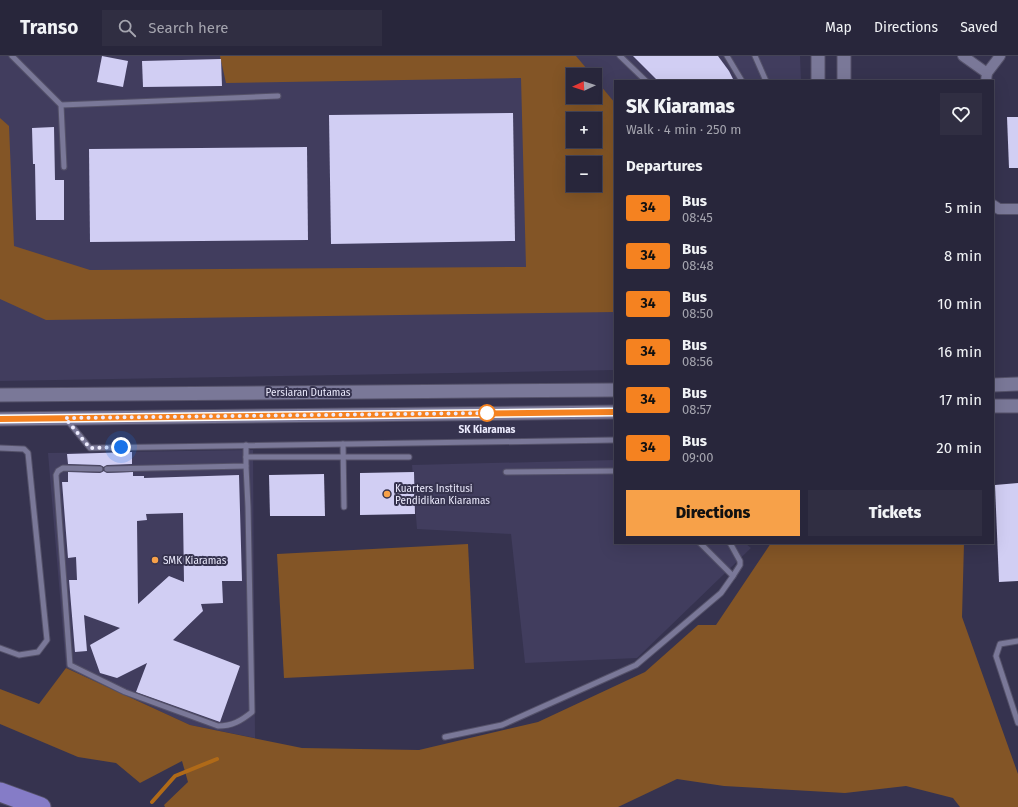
<!DOCTYPE html>
<meta charset="utf-8">
<style>
:root{--surface:#28263b;--page:#302e42;--text:#f1f3f6;--muted:#a5a5af;--line:#444355;--accent:#f7a149}
body{margin:0;font-family:"Fira Sans",sans-serif;background:var(--page);color:var(--text);height:100vh;display:flex;flex-direction:column;font-size:15px;white-space:nowrap}
*{box-sizing:border-box;margin:0}
p{font-size:13px;color:var(--muted)}
.icon{flex:none;width:22px;height:22px;fill:none;stroke:currentColor;stroke-width:2;stroke-linecap:round;stroke-linejoin:round}
.map{position:relative;flex:1;overflow:hidden}
.details{position:absolute;left:614px;top:24px;width:380px;height:464px;display:flex;flex-direction:column;background:var(--surface);border-radius:0px;box-shadow:0 4px 16px #0002,0 0 0 1px var(--line)}
.details>*{flex:none}
.badge{padding:0 8px;border-radius:3px;font-size:14px;line-height:26px}
.needle{width:26px;rotate:267deg}
.fabs{position:absolute;left:566px;top:12px;display:grid;gap:8px}
.fabs a{display:grid;place-items:center;width:36px;height:36px;border-radius:0px;background:var(--surface);box-shadow:0 4px 16px #0002,0 0 0 1px var(--line);font-size:20px}
.you{position:absolute;width:20px;height:20px;margin:-10px;border:3px solid #fff;border-radius:50%;background:#1a73e8;box-shadow:0 0 0 6px #1a73e833}
.map>.badge{position:absolute;translate:-50% -50%;box-shadow:0 0 0 2px #fff}
h2{padding:0 12px;font-size:15px;line-height:36px}
.round{display:grid;place-items:center;flex:none;width:42px;height:42px;border-radius:0px;background:var(--page)}
.headline{display:flex;align-items:center;justify-content:space-between;height:68px;padding:0 12px}
h1{font-size:19px;font-weight:800;line-height:30px}
.action{display:flex;gap:8px;margin-top:auto;padding:8px 12px}
.action a{flex:1;height:46px;border-radius:0px;background:var(--accent);color:#111;font-size:16px;font-weight:800;line-height:46px;text-align:center}
.action a+a{background:var(--page);color:var(--text)}
ul{padding:0;list-style:none}
li{display:flex;align-items:center;gap:12px;height:48px;padding:0 12px}
li div{flex:1}
li b{display:block;font-size:15px}
li em{font-style:normal}
li .badge{min-width:44px;font-weight:700;text-align:center}
header{display:flex;align-items:center;gap:24px;box-sizing:border-box;height:56px;padding:0 20px;background:var(--surface);border-bottom:1px solid var(--line)}
header strong{font-size:19px}
nav{display:flex;gap:22px;margin-inline-start:auto;font-size:14px}
.search{width:280px;height:36px;background:var(--page);display:flex;align-items:center;gap:10px;box-sizing:border-box;padding:0 14px;border-radius:0px;color:var(--muted);font-size:15px}
.map>svg:first-child{display:block}
</style>
<header>
<strong>Transo</strong>
<div class="search"><svg class="icon" aria-label="search" viewBox="0 0 24 24"><circle cx="10" cy="10" r="6"/><path d="M15 15l6 6"/></svg>Search here</div>
<nav><a>Map</a><a>Directions</a><a>Saved</a></nav>
</header>
<div class="map">
<svg width="1018" height="751" viewBox="0 0 1018 751">
<rect width="100%" height="100%" fill="#36334f"/>
<g fill="#413d5e" fill-rule="evenodd">
<path d="M 0,0 L 800,0 L 801,25 L 615,25 L 615,314 L 0,325 ZM 573,19 L 595,19 L 595,41 L 573,41 ZM 573,63 L 595,63 L 595,85 L 573,85 ZM 573,107 L 595,107 L 595,129 L 573,129 Z"/>
<polygon points="253,394 255,682 190,669 66,612 48,397"/>
<polygon points="615,404 615,487 745,487 751,492 637,602 525,607 511,478 417,473 412,409"/>
</g>
<g fill="#835526" fill-rule="evenodd">
<path d="M 220,0 L 576,0 L 592,19 L 573,19 L 573,41 L 595,41 L 595,23 L 615,47 L 615,256 L 46,264 L 0,243 L 0,62 L 9,70 L 14,190 L 90,214 L 526,211 L 521,22 L 226,27 ZM 573,63 L 595,63 L 595,85 L 573,85 ZM 573,107 L 595,107 L 595,129 L 573,129 Z"/>
<polygon points="771,487 964,487 962,561 1018,718 1018,751 960,751 953,742 906,730 845,737 724,730 677,723 618,751 165,751 164,749 188,726 182,705 140,727 116,707 78,701 0,668 0,633 39,648 66,612 190,669 302,692 419,694 538,666 645,616 698,569 716,569"/>
<polygon points="468,488 474,613 284,622 277,498"/>
</g>
<g fill="none" stroke-linecap="round" stroke-linejoin="round">
<polyline stroke="#b06a18" stroke-width="4" points="152,746 175,720 217,703"/>
</g>
<g fill="#d1cef3" fill-rule="evenodd">
<polygon points="102,0 128,5 123,31 97,26"/>
<polygon points="633,0 718,0 729,15 734,25 658,25"/>
<polygon points="221,3 222,30 143,31 142,5"/>
<polygon points="513,57 515,185 331,188 329,59"/>
<polygon points="1007,61 1018,61 1018,112 1009,112"/>
<polygon points="54,71 55,124 64,124 64,164 36,164 35,108 33,108 32,72"/>
<polygon points="307,91 308,184 90,186 89,93"/>
<polygon points="132,396 132,408 107,409 104,411 100,409 68,408 67,398"/>
<path d="M 104,415 L 107,417 L 133,416 L 133,420 L 144,420 L 144,422 L 239,419 L 242,525 L 222,525 L 223,547 L 201,548 L 203,555 L 173,584 L 240,610 L 220,666 L 136,636 L 147,607 L 117,622 L 100,617 L 90,589 L 120,572 L 84,559 L 87,595 L 75,596 L 69,524 L 77,524 L 76,501 L 68,502 L 62,426 L 68,426 L 68,416 L 100,417 ZM 183,457 L 184,526 L 169,520 L 138,548 L 137,465 L 147,464 L 146,458 Z"/>
<polygon points="414,416 415,458 360,459 360,417"/>
<polygon points="324,418 325,460 270,460 269,419"/>
<polygon points="1018,427 1018,525 999,526 995,429"/>
</g>
<g fill="none" stroke-linecap="round" stroke-linejoin="round">
<defs>
<g id="service">
<polyline points="12,0 61,49 64,111"/>
<polyline points="620,0 646,25"/>
<polyline points="727,0 742,25"/>
<polyline points="755,0 766,25"/>
<polyline points="61,49 278,40"/>
<polyline points="67,364 90,392 615,384"/>
<polyline points="343,388 344,451"/>
<polyline points="0,392 24,393 28,397 47,584 38,596 19,599 0,592"/>
<polyline points="246,401 409,401"/>
<path d="M 100,413 L 63,412 L 58,415 L 56,419 L 70,609 L 125,636 L 218,670 C 232,670 241,665 252,656 L 248,451 L 246,410"/>
<polyline points="107,413 246,410 246,389"/>
<polyline points="506,416 615,415"/>
<polyline points="700,487 733,520"/>
<polyline points="1018,585 1000,588 996,600 1018,667"/>
<polyline points="445,681 502,669 636,609 721,537 733,520 740,509 740,505 730,487"/>
</g>
<g id="minor">
<polyline points="963,0 987,17 986,25"/>
<polyline points="987,17 1000,0"/>
<polyline points="993,149 999,153 1018,153"/>
</g>
<g id="tertiary">
<polyline points="818,0 818,25"/>
<polyline points="844,0 844,25"/>
<polyline points="993,329 1018,328"/>
<polyline points="0,339 615,334"/>
<polyline points="993,350 1018,350"/>
<polyline points="0,363 615,356"/>
</g>
<polyline id="motorway" points="0,736 41,751"/>
</defs>
<use href="#service" stroke="#545169" stroke-width="7"/>
<use href="#minor" stroke="#545169" stroke-width="12"/>
<use href="#tertiary" stroke="#545169" stroke-width="15"/>
<use href="#motorway" stroke="#545169" stroke-width="21"/>
<use href="#service" stroke="#7a7898" stroke-width="5"/>
<use href="#minor" stroke="#7a7898" stroke-width="10"/>
<use href="#tertiary" stroke="#7a7898" stroke-width="13"/>
<use href="#motorway" stroke="#857cc7" stroke-width="19"/>
</g>
<g fill="none" stroke-linecap="round" stroke-linejoin="round">
<defs>
<polyline id="line" points="0,363 615,356"/>
</defs>
<use href="#line" stroke="#fff" stroke-width="9"/>
<use href="#line" stroke="#f58220" stroke-width="6"/>
<polyline stroke="#edecfe" stroke-width="4" stroke-dasharray="0 7.2" points="121,391 90,392 65,362 491,357 487,357"/>
</g>
<circle fill="#fff" stroke="#f58220" stroke-width="2" cx="487" cy="357" r="8"/>
<g fill="#f7a149" stroke="#36334f" stroke-width="1.5">
<circle cx="387" cy="438" r="4"/>
<circle cx="155" cy="504" r="4"/>
</g>
<g text-anchor="middle" stroke-width="4" stroke-linejoin="round" paint-order="stroke">
<g font-size="10" fill="#edecfe" stroke="#36334f">
<text x="308" y="340">Persiaran Dutamas</text>
</g>
<g font-size="10" font-weight="bold" fill="#edecfe" stroke="#36334f">
<text x="487" y="377">SK Kiaramas</text>
</g>
<g font-size="10" fill="#edecfe" stroke="#36334f" text-anchor="start">
<text x="395" y="436">Kuarters Institusi<tspan x="395" dy="12">Pendidikan Kiaramas</tspan></text>
<text x="163" y="508">SMK Kiaramas</text>
</g>
</g>
</svg>
<div class="fabs">
<a><svg class="needle" viewBox="-14 -14 28 28"><path d="M0-13l5 13h-10z" fill="#e53935"/><path d="M0 13l5-13h-10z" fill="#a5a5af"/></svg></a>
<a>+</a>
<a>−</a>
</div>
<div class="you" style="left:121px;top:391px"></div>
<section class="details">
<div class="headline"><div><h1>SK Kiaramas</h1><p>Walk · 4 min · 250 m</p></div><a class="round"><svg class="icon" aria-label="heart" viewBox="0 0 24 24"><path d="M12 20l-8-8c-3-5 5-10 8-4 3-6 11-1 8 4z"/></svg></a></div>
<h2>Departures</h2>
<ul>
<li><span class="badge" style="background:#f58220;color:#111">34</span><div><b>Bus</b><p>08:45</p></div><em>5 min</em></li>
<li><span class="badge" style="background:#f58220;color:#111">34</span><div><b>Bus</b><p>08:48</p></div><em>8 min</em></li>
<li><span class="badge" style="background:#f58220;color:#111">34</span><div><b>Bus</b><p>08:50</p></div><em>10 min</em></li>
<li><span class="badge" style="background:#f58220;color:#111">34</span><div><b>Bus</b><p>08:56</p></div><em>16 min</em></li>
<li><span class="badge" style="background:#f58220;color:#111">34</span><div><b>Bus</b><p>08:57</p></div><em>17 min</em></li>
<li><span class="badge" style="background:#f58220;color:#111">34</span><div><b>Bus</b><p>09:00</p></div><em>20 min</em></li>
</ul>
<div class="action"><a>Directions</a><a>Tickets</a></div>
</section>
</div>
